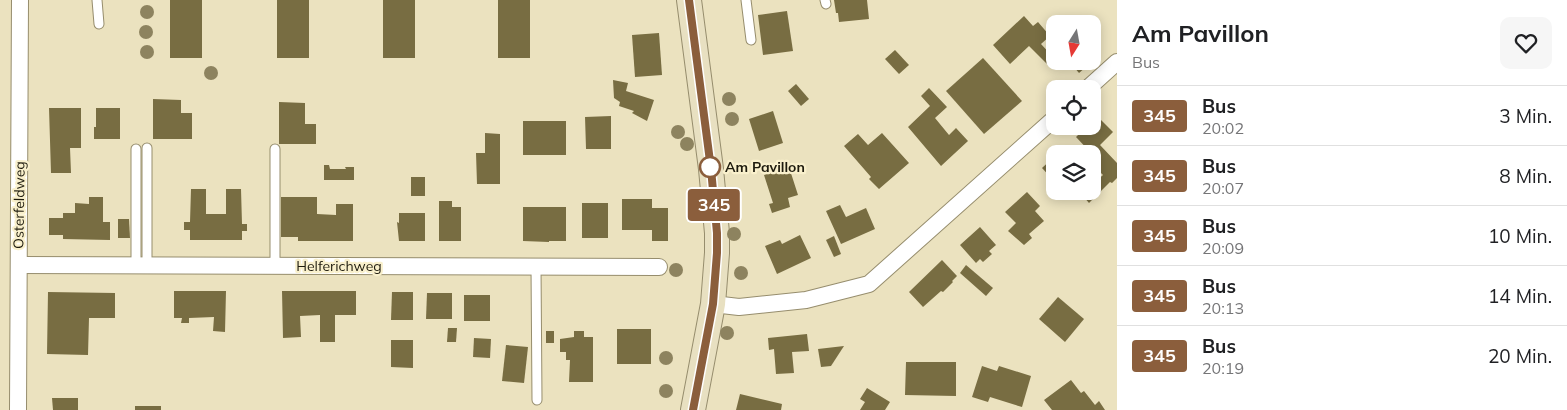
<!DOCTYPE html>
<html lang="de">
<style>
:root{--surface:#fff;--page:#f6f6f6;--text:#202124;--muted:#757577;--line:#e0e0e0}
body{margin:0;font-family:Mulish,sans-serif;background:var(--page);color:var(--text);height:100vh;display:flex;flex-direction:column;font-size:19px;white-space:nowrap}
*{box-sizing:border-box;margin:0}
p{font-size:16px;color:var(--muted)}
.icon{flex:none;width:28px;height:28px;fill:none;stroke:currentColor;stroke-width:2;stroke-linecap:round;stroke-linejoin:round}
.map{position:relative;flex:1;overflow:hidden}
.panel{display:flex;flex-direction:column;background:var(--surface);width:450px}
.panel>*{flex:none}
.badge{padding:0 10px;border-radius:4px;font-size:18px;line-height:32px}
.needle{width:32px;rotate:191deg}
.tools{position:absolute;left:1046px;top:15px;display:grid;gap:10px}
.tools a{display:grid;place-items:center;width:55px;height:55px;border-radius:10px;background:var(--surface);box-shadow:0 2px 12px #0003;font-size:25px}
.map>.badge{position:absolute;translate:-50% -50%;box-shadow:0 0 0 2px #fff}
.round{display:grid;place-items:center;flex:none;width:52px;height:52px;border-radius:10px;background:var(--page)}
.summary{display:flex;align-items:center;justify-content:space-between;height:85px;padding:0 15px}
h1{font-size:24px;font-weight:700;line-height:38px}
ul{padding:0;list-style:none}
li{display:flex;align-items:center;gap:15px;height:60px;padding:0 15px;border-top:1px solid var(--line)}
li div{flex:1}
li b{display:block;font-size:19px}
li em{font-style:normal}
li .badge{min-width:55px;font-weight:700;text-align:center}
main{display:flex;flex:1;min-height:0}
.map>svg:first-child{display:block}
</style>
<main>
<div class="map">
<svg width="1117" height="410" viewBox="0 0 1117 410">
<rect width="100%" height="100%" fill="#ebe2bf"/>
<g fill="#786d42">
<rect x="170" y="0" width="32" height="58"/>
<rect x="277" y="0" width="32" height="58"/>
<rect x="383" y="0" width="32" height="58"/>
<rect x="498" y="0" width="32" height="58"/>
<polygon points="834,0 867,0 869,19 839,22 838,13 836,13"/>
<polygon points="787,11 793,51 763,55 758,15"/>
<polygon points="1024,16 1033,26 1038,22 1050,36 1041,44 1053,57 1047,64 1029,46 1010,64 993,45"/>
<polygon points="659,33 662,75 635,77 632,35"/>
<polygon points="895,50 909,65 899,74 885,59"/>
<polygon points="983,58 1022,101 984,134 946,91"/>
<polygon points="1069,61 1081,61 1086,67 1079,73"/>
<polygon points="613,80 628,83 626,91 654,100 647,121 632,113 634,111 619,106 620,102 614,98"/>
<polygon points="796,84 809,99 801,106 788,91"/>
<polygon points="929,88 947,107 935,118 949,135 956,128 968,141 941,166 908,127 930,106 921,96"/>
<polygon points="153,99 181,100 181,113 192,113 192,139 153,139"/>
<polygon points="279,102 305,103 305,124 316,124 316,144 279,144"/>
<polygon points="49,108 81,108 81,148 70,148 71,173 51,173"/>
<polygon points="96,108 120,108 120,139 94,139 94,127 96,127"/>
<polygon points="773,111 783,143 759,151 749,119"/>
<polygon points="611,116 611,149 586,149 585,117"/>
<polygon points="1097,116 1113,132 1100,145 1117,163 1117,178 1112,183 1110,182 1089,203 1083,196 1086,192 1085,191 1092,191 1092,179 1095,182 1103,175 1099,171 1101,168 1092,159 1092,154 1090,154 1091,153 1076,137 1087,126 1092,126 1092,121"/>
<rect x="523" y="121" width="43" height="34"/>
<polygon points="485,133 500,134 500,184 477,184 476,153 485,153"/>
<polygon points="882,133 909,163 879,189 869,179 871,177 844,146 858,134 868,145"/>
<polygon points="1055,156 1055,182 1042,168"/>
<polygon points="324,165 329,165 330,169 346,169 345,167 354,167 354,180 324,180"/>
<polygon points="789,167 798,195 788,198 790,207 772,213 769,204 773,203 764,175"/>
<rect x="411" y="177" width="14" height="19"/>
<polygon points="191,189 206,189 206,214 226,214 226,189 241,189 242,224 247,224 247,231 242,231 242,240 190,240 190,230 184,230 184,222 190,222"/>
<polygon points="1027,192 1040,206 1035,211 1044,221 1029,234 1032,238 1024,245 1008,231 1016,223 1005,212"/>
<polygon points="89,197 103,197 103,222 110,222 110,240 63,239 63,235 49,235 49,218 63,218 63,213 75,213 75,203 89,204"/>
<polygon points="281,197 317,197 317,214 336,215 336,204 353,204 353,241 298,241 298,237 281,237"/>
<polygon points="622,199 652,199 652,208 668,208 668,241 652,241 652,230 622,230"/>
<polygon points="439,201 452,201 452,207 461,207 461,241 439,241"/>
<rect x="582" y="203" width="26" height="35"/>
<polygon points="840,205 846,217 866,208 875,229 841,244 826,211"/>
<polygon points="523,207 566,207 566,241 549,241 549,242 523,241"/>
<polygon points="399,213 425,213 425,241 399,241 397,222 399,223"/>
<polygon points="118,219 129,219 130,238 118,238"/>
<polygon points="980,227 996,245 989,251 992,254 983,262 980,259 976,263 960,245"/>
<polygon points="800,235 811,258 777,274 765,246 780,240 782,244"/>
<polygon points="834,236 841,254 834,257 826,240"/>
<polygon points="942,260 957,276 952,281 953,282 943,292 941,291 923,307 909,292"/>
<polygon points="966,265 993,288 986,296 960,273"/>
<polygon points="174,291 226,291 225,332 213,331 214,317 189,318 189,323 181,323 182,318 174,318"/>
<polygon points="282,291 356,291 356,315 335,315 335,342 320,342 320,315 300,316 301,337 283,338"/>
<polygon points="48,292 115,293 115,318 89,318 88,355 47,354"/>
<polygon points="392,292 413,292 413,320 391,320"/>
<polygon points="427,293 452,293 452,319 426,319"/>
<rect x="464" y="295" width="26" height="26"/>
<polygon points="1058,297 1084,319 1065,342 1039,319"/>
<polygon points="448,328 457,328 456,342 447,342"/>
<rect x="617" y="329" width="34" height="35"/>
<rect x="546" y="331" width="8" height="12"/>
<polygon points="574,331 584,331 584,337 593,337 593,382 569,382 570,360 566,360 566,352 560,352 560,339 574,337"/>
<polygon points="807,334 809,351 792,352 794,373 776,374 774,349 769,350 768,338"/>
<polygon points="474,338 491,339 490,358 473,357"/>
<polygon points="391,340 413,340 413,368 391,367"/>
<polygon points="506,345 528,347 524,383 502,381"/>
<polygon points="844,346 831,366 821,367 818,349"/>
<polygon points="906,362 956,362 956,396 905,395"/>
<polygon points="982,366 997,371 999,366 1031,376 1022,407 990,397 988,402 972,397"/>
<polygon points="1071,380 1081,393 1084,391 1095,405 1099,401 1105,410 1052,410 1044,400"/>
<polygon points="867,388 890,402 885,410 860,410 865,402 860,399"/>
<polygon points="740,394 782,404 781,410 736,410"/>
<polygon points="52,398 78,398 78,410 53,410"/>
<rect x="135" y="406" width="26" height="4"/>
</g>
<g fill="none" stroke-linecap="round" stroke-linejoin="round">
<defs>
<g id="lane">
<polyline points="97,0 99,24"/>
<polyline points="746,0 751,40"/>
<polyline points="825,0 826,4"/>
<polyline points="147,148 147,266"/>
<polyline points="136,149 136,266"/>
<polyline points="275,149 275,266"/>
<polyline points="536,267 537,400"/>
</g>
<g id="street">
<polyline points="1087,89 1117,62"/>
<polyline points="19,265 659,267"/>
<polyline points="713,304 739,307 806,300 869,284 1055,118"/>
<polyline points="18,410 20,0"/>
</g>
<polyline id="secondary" points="689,0 711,169 717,233 717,253 713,304 693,410"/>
</defs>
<use href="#lane" stroke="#968d6d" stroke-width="11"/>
<use href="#street" stroke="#968d6d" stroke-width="18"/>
<use href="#secondary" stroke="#968d6d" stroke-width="26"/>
<use href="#lane" stroke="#fff" stroke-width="9"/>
<use href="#street" stroke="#fff" stroke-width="16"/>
<use href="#secondary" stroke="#e8e0c1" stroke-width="24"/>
</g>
<g fill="#8d835f">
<circle cx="147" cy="12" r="7"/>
<circle cx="146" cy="32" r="7"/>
<circle cx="147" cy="52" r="7"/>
<circle cx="211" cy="73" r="7"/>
<circle cx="729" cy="99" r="7"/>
<circle cx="732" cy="119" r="7"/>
<circle cx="678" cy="132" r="7"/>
<circle cx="687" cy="144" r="7"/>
<circle cx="734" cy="234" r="7"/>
<circle cx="676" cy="270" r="7"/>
<circle cx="741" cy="273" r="7"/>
<circle cx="727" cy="333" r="7"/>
<circle cx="666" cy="358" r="7"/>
<circle cx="666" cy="391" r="7"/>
</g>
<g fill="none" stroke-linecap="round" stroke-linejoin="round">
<defs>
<polyline id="line" points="689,0 711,169 717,233 717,253 713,304 693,410"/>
</defs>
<use href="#line" stroke="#fff" stroke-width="11"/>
<use href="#line" stroke="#8b5e3c" stroke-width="8"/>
</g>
<circle fill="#fff" stroke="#8b5e3c" stroke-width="2.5" cx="710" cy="167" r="10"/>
<g text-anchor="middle" stroke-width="4.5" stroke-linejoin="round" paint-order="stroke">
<g font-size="14" font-weight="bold" fill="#1e1b0e" stroke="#f9f0cc" text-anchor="start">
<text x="725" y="172">Am Pavillon</text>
</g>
<g font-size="14" fill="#1e1b0e" stroke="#f9f0cc">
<text transform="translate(19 205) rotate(-89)" y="5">Osterfeldweg</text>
<text x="339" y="271">Helferichweg</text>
</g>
</g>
</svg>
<div class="tools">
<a><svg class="needle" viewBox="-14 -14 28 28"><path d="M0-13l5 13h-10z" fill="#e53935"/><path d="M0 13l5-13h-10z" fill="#757577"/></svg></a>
<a><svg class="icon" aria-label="locate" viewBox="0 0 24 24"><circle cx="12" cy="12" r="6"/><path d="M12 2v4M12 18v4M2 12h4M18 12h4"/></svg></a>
<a><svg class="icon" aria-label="layers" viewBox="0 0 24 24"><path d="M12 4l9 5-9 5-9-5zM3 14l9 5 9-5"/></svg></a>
</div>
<b class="badge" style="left:714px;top:205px;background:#8b5e3c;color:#fff">345</b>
</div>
<section class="panel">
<div class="summary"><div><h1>Am Pavillon</h1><p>Bus</p></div><a class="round"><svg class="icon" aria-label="heart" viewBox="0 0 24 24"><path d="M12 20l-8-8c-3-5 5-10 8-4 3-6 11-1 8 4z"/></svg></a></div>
<ul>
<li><span class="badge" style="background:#8b5e3c;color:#fff">345</span><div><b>Bus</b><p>20:02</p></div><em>3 Min.</em></li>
<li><span class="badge" style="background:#8b5e3c;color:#fff">345</span><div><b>Bus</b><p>20:07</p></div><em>8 Min.</em></li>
<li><span class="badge" style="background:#8b5e3c;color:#fff">345</span><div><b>Bus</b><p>20:09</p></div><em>10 Min.</em></li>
<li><span class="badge" style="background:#8b5e3c;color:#fff">345</span><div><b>Bus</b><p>20:13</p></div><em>14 Min.</em></li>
<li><span class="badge" style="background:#8b5e3c;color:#fff">345</span><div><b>Bus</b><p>20:19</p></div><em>20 Min.</em></li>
</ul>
</section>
</main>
